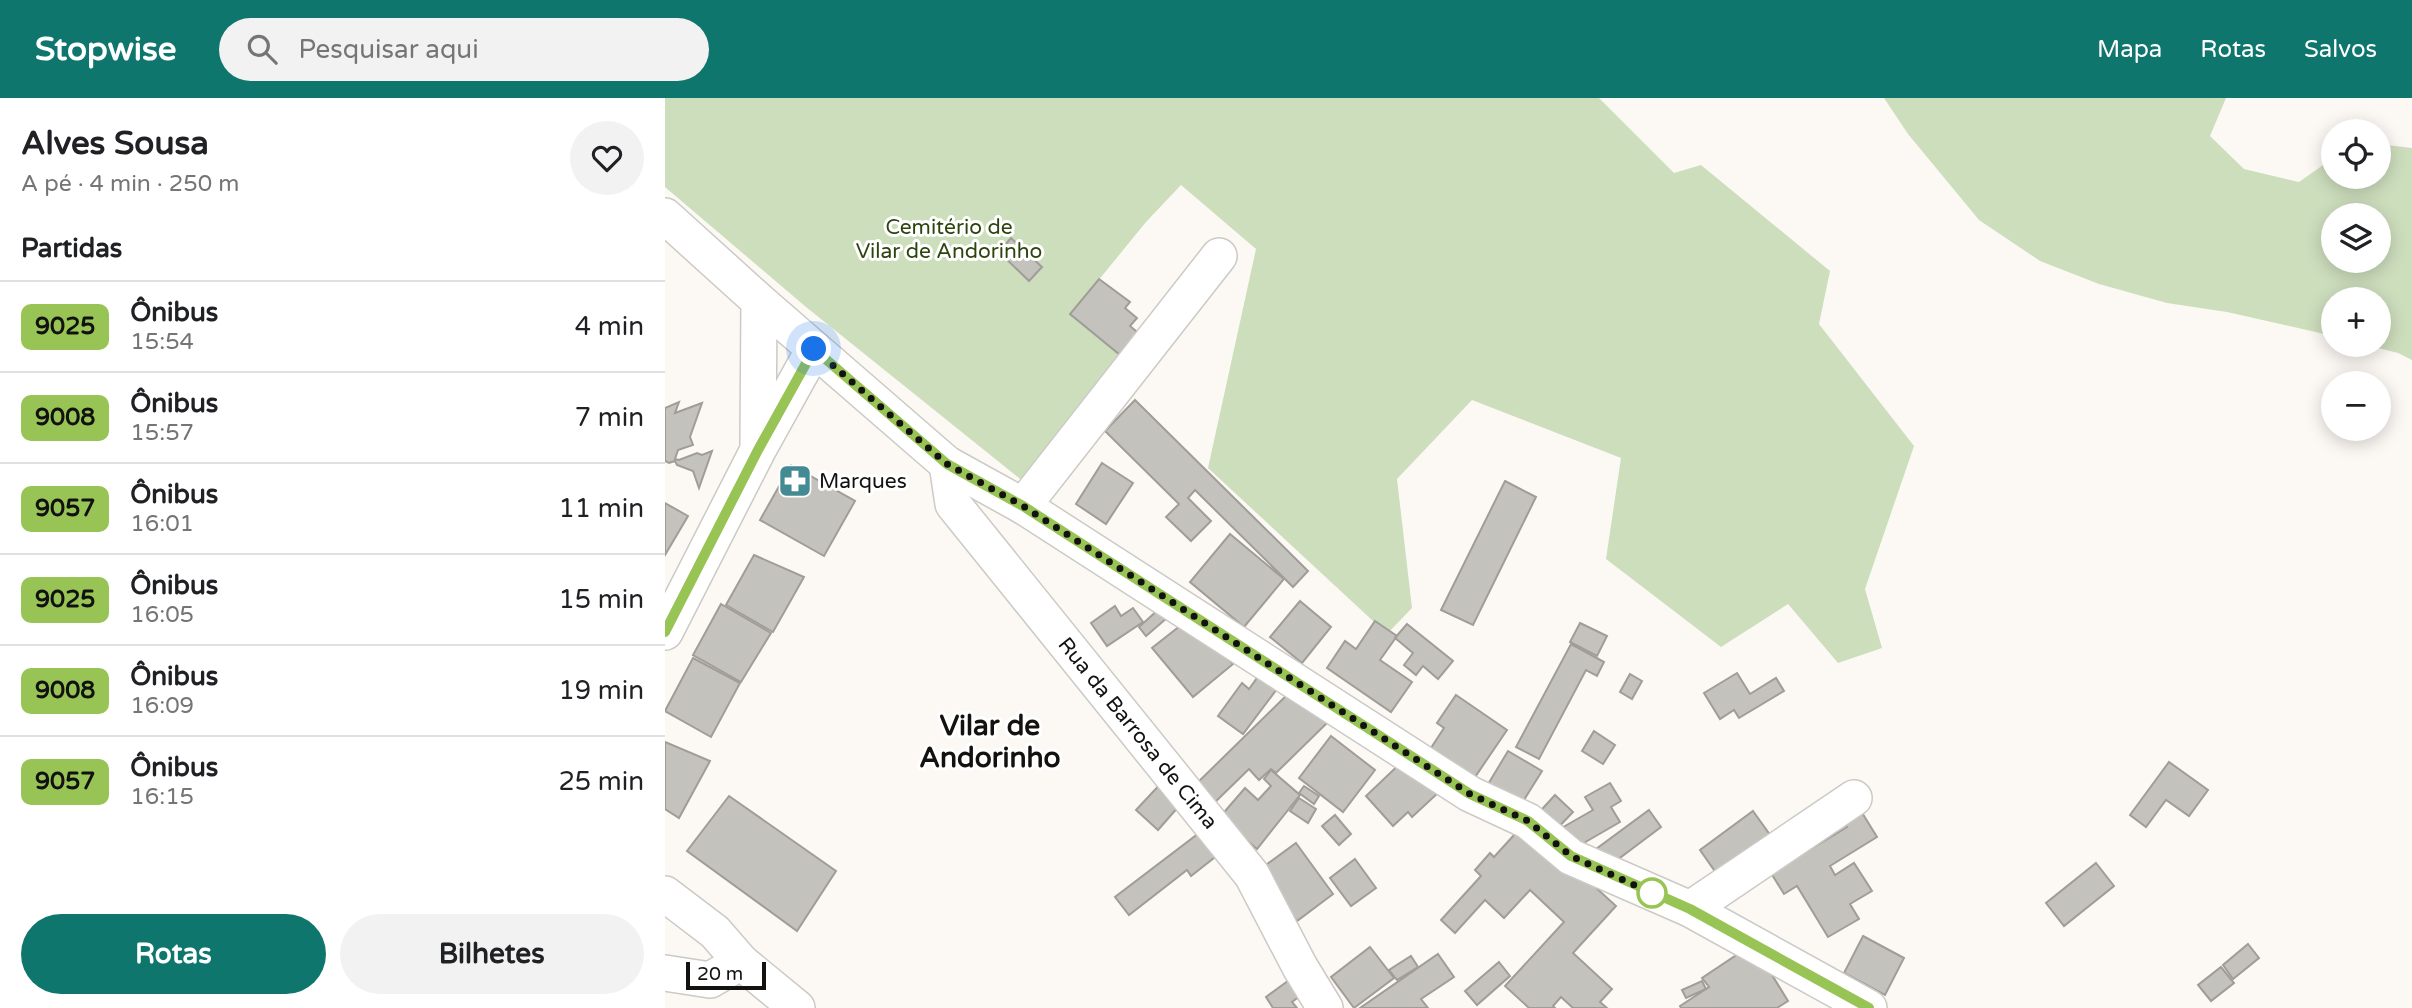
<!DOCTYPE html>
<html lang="pt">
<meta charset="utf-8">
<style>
:root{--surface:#fff;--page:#f2f2f2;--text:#202124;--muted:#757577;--line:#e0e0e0;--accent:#0f766e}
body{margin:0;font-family:"Varela Round",sans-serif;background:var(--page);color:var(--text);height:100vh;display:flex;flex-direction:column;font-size:26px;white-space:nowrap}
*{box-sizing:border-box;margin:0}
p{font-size:23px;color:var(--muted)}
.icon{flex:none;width:38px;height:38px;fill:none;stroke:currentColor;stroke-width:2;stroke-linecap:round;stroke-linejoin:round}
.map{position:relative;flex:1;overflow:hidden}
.panel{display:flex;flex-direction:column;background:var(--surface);width:665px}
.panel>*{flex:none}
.badge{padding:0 14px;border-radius:10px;font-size:24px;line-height:46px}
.buttons{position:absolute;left:1656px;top:21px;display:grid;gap:14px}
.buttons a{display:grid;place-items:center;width:70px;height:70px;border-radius:50%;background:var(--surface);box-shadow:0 4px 18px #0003;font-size:35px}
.scale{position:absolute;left:21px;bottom:18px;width:80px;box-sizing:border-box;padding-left:7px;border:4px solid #131210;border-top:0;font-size:19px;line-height:24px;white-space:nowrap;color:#131210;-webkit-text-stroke:5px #fff;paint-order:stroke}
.you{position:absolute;width:35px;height:35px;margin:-18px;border:5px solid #fff;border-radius:50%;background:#1a73e8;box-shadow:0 0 0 10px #1a73e833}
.map>.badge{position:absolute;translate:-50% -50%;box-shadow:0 0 0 4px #fff}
h2{padding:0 21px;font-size:26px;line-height:63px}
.round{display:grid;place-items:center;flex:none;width:74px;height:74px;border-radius:37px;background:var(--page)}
.overview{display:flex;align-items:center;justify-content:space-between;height:119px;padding:0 21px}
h1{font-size:33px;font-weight:700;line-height:52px}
.primary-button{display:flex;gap:14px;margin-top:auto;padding:14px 21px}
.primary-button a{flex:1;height:80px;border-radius:42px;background:var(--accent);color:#fff;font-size:28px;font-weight:700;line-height:80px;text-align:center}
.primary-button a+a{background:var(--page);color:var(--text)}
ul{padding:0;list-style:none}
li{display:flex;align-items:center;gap:21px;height:91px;padding:0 21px;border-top:2px solid var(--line)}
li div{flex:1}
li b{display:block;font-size:26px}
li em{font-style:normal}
li .badge{min-width:77px;font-weight:700;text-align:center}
header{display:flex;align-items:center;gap:42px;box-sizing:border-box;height:98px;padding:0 35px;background:var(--accent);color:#fff}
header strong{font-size:33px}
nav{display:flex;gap:38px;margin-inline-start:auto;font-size:24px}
.search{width:490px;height:63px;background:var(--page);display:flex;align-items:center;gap:18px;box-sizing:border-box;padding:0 24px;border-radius:38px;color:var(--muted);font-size:26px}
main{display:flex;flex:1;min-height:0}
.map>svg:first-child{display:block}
</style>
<header>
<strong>Stopwise</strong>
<div class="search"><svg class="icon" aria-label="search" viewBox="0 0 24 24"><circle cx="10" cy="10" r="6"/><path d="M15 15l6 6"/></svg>Pesquisar aqui</div>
<nav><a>Mapa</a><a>Rotas</a><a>Salvos</a></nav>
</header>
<main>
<section class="panel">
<div class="overview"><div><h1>Alves Sousa</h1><p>A pé · 4 min · 250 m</p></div><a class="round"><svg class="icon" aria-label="heart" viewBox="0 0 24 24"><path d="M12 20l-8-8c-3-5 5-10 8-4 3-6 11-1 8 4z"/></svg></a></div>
<h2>Partidas</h2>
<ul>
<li><span class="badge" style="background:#98c455;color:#111">9025</span><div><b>Ônibus</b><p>15:54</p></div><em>4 min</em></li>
<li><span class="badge" style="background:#98c455;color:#111">9008</span><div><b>Ônibus</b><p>15:57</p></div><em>7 min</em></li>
<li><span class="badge" style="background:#98c455;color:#111">9057</span><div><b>Ônibus</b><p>16:01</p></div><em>11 min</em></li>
<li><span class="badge" style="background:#98c455;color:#111">9025</span><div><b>Ônibus</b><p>16:05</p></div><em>15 min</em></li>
<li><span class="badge" style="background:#98c455;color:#111">9008</span><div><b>Ônibus</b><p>16:09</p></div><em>19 min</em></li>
<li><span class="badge" style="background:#98c455;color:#111">9057</span><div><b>Ônibus</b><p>16:15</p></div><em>25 min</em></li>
</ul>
<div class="primary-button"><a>Rotas</a><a>Bilhetes</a></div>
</section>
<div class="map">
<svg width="1747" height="910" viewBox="0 0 1747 910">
<rect width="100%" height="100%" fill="#fcf9f4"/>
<g fill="#cddebd" fill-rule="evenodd">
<polygon points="0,0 934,0 1009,75 1036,67 1165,173 1154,226 1249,348 1200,491 1217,550 1173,565 1123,506 1056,549 941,461 956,360 807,302 732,381 747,510 722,536 543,370 591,151 516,87 481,124 406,216 460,261 359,384 141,209 0,89"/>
<path d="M 1219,0 L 1561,0 L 1545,38 L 1579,71 L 1634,84 L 1668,60 L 1668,79 L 1713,79 L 1713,46 L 1747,50 L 1747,262 L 1733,255 L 1701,247 L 1713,247 L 1713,201 L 1668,201 L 1668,238 L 1562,214 L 1502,205 L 1434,186 L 1375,163 L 1314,122 L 1243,36 ZM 1668,117 L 1713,117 L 1713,163 L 1668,163 Z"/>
</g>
<g fill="#c4c2bd" stroke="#a09d99" stroke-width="2">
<polygon points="346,140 377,169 364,183 334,154"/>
<polygon points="434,181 465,204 460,210 472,220 465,228 478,239 460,261 405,216"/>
<polygon points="470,302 643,473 628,489 530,392 523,400 546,423 526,443 501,419 514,406 440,333"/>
<polygon points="14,304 10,315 37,305 25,339 28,347 13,352 10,361 14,362 32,355 37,357 47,353 34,390 28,373 12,367 10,363 4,365 0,363 0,310"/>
<polygon points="437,365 468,385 441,426 411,406"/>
<polygon points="126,367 190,403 159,458 95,422"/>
<polygon points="840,383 871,399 808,527 776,512"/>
<polygon points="0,405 23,418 0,457"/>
<polygon points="565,436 619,481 579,529 525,484"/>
<polygon points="89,457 139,479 108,534 61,507"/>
<polygon points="635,503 666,529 637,565 605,539"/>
<polygon points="56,506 106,535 76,584 28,557"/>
<polygon points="450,508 456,518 468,510 478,524 442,548 426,525"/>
<polygon points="494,511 502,520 481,538 474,529"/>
<polygon points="525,520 568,566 528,599 487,550"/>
<polygon points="710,523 732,538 715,562 747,584 726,614 662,570 680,543 691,551"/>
<polygon points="915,525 942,538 932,558 905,544"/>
<polygon points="742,526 788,563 773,581 758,568 751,577 739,567 748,555 730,540"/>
<polygon points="906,546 939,564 932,578 921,572 874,661 851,649"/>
<polygon points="28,560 75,585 46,639 0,613"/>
<polygon points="597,573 615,587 578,636 553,618 577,585 584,591"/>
<polygon points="1072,575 1085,596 1111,580 1119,593 1074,620 1069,612 1055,621 1039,595"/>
<polygon points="965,576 977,583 967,601 955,594"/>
<polygon points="629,590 663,624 611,675 606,671 594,682 584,671 543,711 525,692"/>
<polygon points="791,597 842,632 806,685 762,656 779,630 772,625"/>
<polygon points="929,633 950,647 938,666 917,653"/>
<polygon points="666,638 710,672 678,714 634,680"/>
<polygon points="0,644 45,663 14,720 0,711"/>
<polygon points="843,653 877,673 852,713 819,693"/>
<polygon points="742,659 774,694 747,719 743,714 728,728 701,698"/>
<polygon points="1504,664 1543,692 1524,718 1501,702 1481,729 1465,717"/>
<polygon points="606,672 635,697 592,751 555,719 580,690 593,702 606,688 599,681"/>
<polygon points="501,680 522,699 493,732 471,712"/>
<polygon points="945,685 956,703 946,709 955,724 905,753 893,732 928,712 920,699"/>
<polygon points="639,688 654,698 649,706 634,695"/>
<polygon points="890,697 908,714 887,736 869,720"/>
<polygon points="64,698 171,773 132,833 22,753"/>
<polygon points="634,700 651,711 643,725 625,713"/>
<polygon points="984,712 996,729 940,771 927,754"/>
<polygon points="1088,713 1108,741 1054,779 1035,752"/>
<polygon points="1196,713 1212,739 1165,768 1170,777 1189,765 1207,793 1185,806 1194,821 1163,839 1132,788 1119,796 1106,775 1182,729 1178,724"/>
<polygon points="670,717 686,736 674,747 657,728"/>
<polygon points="860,725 951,808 908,855 947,891 935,904 942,910 908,910 896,899 888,908 890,910 864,910 840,888 899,824 865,792 839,820 820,802 790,835 776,822 816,778 810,772 825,755 829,759"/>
<polygon points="542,729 559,752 526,778 522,772 464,817 450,799"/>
<polygon points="631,745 668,796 632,823 594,772"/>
<polygon points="690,761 711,790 686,808 665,780"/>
<polygon points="1431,765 1449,788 1399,828 1381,805"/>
<polygon points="1198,838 1239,860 1220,897 1179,875"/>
<polygon points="1088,846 1123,903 1112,910 1016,910 1015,908 1044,889 1037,880"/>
<polygon points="1583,846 1594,860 1568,881 1558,867"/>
<polygon points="705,849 729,880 689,910 666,879"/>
<polygon points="773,856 789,879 756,901 763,910 695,910"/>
<polygon points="746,858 753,869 732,882 724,872"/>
<polygon points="834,864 845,878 812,907 800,893"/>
<polygon points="1556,869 1569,885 1546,903 1533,887"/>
<polygon points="631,877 643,892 627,904 632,910 608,910 601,899"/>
<polygon points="1037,883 1041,891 1021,900 1017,892"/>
</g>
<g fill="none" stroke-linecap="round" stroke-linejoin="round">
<defs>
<g id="minor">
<polyline points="0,118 94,203 282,366 358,408 805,696 863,723 906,759 1025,811 1204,910"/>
<polyline points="93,349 94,203"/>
<polyline points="282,366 288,406 587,777 635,869 660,910"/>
<polyline points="358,408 554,158"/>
<polyline points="0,534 93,352 149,251"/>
<polyline points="0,796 50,834 76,864 132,910"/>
<polyline points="1025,811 1189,700"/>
<polyline points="0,875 45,882 76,864"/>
</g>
</defs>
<use href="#minor" stroke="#cccac5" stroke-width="38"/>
<use href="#minor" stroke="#fff" stroke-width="35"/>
</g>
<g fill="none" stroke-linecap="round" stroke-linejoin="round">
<defs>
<polyline id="line" points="0,534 93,352 149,251 282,366 358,408 805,696 863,723 906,758 1025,811 1204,910"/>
</defs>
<use href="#line" stroke="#fff" stroke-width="16"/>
<use href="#line" stroke="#98c455" stroke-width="10"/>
<polyline stroke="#131210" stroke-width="7" stroke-dasharray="0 12.6" points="149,251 282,366 358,408 805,696 863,723 906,758 987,795"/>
</g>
<defs>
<symbol id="pharmacy-square" viewBox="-11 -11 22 22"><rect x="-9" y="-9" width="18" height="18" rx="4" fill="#438a92" stroke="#fff"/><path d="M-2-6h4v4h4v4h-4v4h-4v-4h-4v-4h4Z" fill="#fff"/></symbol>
</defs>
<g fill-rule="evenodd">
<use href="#pharmacy-square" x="111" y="364" width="38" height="38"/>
</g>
<circle fill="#fff" stroke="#98c455" stroke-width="3.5" cx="987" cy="795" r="14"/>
<g text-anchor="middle" stroke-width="6" stroke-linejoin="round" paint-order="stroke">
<g font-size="21" fill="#2d440c" stroke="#fff">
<text x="284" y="136">Cemitério de<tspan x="284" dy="24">Vilar de Andorinho</tspan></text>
</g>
<g font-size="21" fill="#131210" stroke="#fff" text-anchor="start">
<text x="154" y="390">Marques</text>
</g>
<g font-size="21" fill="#131210" stroke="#fff">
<text transform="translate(473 635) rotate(51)" y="7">Rua da Barrosa de Cima</text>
</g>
<g font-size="28" font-weight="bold" fill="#131210" stroke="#fff">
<text x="325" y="637">Vilar de<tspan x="325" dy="32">Andorinho</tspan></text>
</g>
</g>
</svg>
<div class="buttons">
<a><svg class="icon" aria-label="locate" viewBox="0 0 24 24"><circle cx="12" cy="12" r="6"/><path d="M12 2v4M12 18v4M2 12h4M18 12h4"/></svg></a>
<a><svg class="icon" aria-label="layers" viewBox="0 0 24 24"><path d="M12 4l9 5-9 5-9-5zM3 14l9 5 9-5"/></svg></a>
<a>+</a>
<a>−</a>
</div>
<div class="scale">20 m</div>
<div class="you" style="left:149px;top:251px"></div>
</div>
</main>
